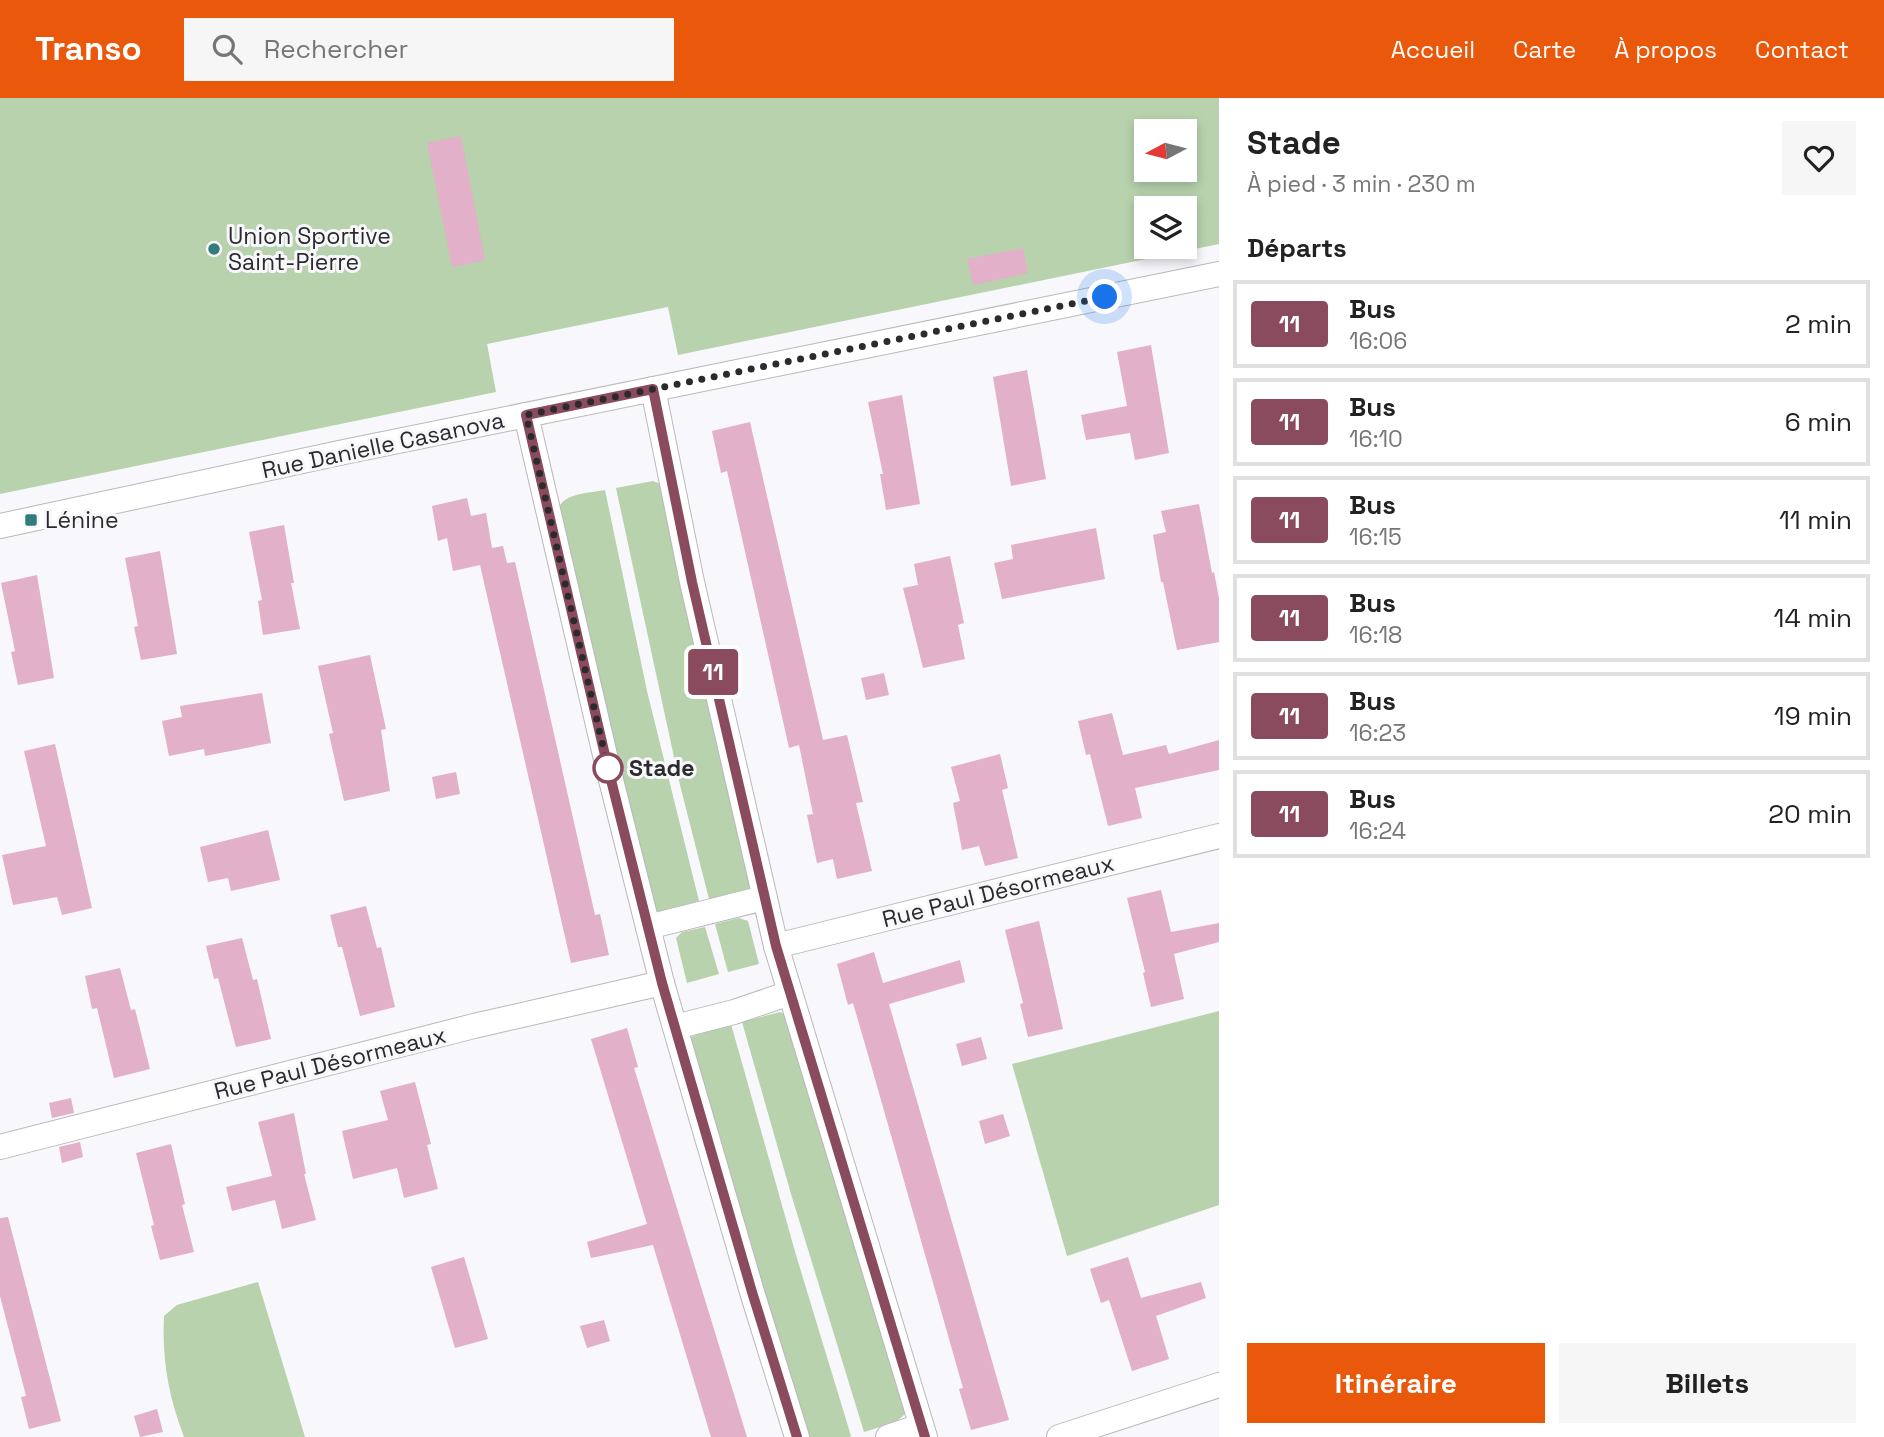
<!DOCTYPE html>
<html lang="fr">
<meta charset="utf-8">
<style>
:root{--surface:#fff;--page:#f6f6f6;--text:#222;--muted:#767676;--line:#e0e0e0;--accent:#ea580c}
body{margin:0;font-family:"Space Grotesk",sans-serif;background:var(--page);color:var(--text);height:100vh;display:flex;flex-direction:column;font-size:26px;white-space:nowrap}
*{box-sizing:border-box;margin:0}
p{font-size:23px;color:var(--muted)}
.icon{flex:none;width:38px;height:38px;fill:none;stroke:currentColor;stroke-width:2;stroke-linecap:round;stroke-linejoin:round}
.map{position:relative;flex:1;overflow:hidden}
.details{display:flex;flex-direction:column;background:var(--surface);width:665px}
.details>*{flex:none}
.badge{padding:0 14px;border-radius:5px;font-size:24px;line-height:46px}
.needle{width:46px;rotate:263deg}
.buttons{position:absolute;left:1134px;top:21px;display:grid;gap:14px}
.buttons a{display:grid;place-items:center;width:63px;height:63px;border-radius:0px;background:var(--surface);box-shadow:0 4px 10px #0003;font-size:35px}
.you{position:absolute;width:35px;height:35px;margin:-18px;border:5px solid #fff;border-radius:50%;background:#1a73e8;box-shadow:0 0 0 10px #1a73e833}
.map>.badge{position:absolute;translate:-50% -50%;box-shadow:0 0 0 4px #fff}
h2{padding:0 28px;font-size:26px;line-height:63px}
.round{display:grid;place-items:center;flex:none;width:74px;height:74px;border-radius:0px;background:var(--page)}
.head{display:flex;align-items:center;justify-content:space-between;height:119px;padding:0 28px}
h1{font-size:33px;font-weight:700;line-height:52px}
.action{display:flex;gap:14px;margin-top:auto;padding:14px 28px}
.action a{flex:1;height:80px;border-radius:0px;background:var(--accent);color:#fff;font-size:28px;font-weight:700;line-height:80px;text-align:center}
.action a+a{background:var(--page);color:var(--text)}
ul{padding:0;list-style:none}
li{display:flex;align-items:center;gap:21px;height:88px;margin:0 14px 10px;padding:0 14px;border:4px solid var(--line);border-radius:0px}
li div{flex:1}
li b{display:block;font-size:26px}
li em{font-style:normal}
li .badge{min-width:77px;font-weight:700;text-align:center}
header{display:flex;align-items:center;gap:42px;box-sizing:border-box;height:98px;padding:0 35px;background:var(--accent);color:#fff}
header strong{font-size:33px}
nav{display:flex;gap:38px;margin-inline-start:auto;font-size:24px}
.search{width:490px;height:63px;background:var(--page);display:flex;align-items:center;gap:18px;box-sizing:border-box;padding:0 24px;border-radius:0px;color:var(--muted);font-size:26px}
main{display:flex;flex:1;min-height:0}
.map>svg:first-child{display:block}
</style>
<header>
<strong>Transo</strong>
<div class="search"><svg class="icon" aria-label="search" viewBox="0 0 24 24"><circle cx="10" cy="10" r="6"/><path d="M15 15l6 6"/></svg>Rechercher</div>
<nav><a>Accueil</a><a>Carte</a><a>À propos</a><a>Contact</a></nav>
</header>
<main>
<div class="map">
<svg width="1219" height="1339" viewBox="0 0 1219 1339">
<rect width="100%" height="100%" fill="#f7f7fc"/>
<g fill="#b7d2ac" fill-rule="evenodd">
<path d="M 0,0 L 1219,0 L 1219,146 L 678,257 L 668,209 L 487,246 L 496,294 L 0,396 ZM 1146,33 L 1185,33 L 1185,72 L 1146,72 ZM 1146,110 L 1185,110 L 1185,149 L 1146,149 Z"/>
<polygon points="653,383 661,386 751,790 709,801 680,687 616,390"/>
<path d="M 605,392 L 647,593 L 699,803 L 660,814 L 654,812 L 559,410 C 564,395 590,395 605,392 Z"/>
<polygon points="739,820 748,823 759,866 728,874 715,826"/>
<polygon points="705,829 719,876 687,885 676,840 682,834"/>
<polygon points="1219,913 1219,1107 1067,1158 1012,966"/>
<polygon points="780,914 787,917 905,1311 905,1316 896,1324 864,1334 791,1096 742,924"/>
<polygon points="731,926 796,1157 851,1338 850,1339 802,1339 687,940"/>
<path d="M 258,1184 L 305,1339 L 184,1339 C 168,1297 162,1262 164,1218 L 177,1207 Z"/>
</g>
<g fill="#e2b0c8">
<polygon points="461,38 485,162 452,169 427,45"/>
<polygon points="1023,150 1028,175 973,187 967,161"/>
<polygon points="1151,247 1169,355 1135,362 1130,335 1086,342 1081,317 1127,308 1117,254"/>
<polygon points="1027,272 1046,381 1011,388 993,279"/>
<polygon points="902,297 920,406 886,412 880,376 883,376 868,304"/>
<polygon points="750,324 823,642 847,637 863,704 856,705 872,773 837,781 833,761 817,765 807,717 813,716 799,647 789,650 727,373 721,375 712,333"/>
<polygon points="467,400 471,418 486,415 492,450 503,448 507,465 515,464 595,817 600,816 609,857 571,865 480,467 453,473 447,440 438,443 432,408"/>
<polygon points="1199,406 1212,475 1214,474 1219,500 1219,544 1177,552 1163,484 1161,484 1153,437 1166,434 1161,413"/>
<polygon points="284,427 294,485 291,485 300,531 263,537 258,503 262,502 249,434"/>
<polygon points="1096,430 1105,481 1002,501 994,465 1013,461 1011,447"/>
<polygon points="160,453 177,556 141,562 134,529 138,528 125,460"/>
<polygon points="950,458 964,525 958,527 965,561 923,570 903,490 918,487 914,466"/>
<polygon points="37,477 54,580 18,587 11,554 15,553 1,485"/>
<polygon points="370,557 386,631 381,632 390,693 344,703 329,636 333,635 318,568"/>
<polygon points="884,575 889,597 866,602 861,580"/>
<polygon points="262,595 271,645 205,658 204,651 169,658 162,623 182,619 180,608"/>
<polygon points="1112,615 1123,657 1166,647 1169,656 1219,642 1219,672 1135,690 1142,720 1108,728 1090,656 1086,657 1078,623"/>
<polygon points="55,646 92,810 62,817 57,799 13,807 2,757 46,748 24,653"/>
<polygon points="1000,656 1008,690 1002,692 1018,760 985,768 979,748 962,752 953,705 960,703 951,669"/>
<polygon points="456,674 460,696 436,701 432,679"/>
<polygon points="268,732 280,782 231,793 228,780 208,784 200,749"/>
<polygon points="1161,792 1171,834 1219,825 1219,844 1174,856 1184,901 1151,909 1143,875 1145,874 1127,800"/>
<polygon points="366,808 377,850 381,849 395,909 360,918 342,849 338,849 330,817"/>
<polygon points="1039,823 1063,931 1028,939 1020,906 1023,905 1005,832"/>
<polygon points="242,840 253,882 257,881 271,941 236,949 218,880 214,881 206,848"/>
<polygon points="874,854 883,885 960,862 965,884 889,906 1009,1322 971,1332 959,1291 963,1290 871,967 853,905 848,907 837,866"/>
<polygon points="120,870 131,912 135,911 150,971 114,980 97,910 92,911 85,878"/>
<polygon points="627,930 638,969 634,970 747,1339 711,1339 653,1147 591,1160 587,1144 647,1126 591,941"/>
<polygon points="981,939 987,961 962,968 956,946"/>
<polygon points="415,984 431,1046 427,1047 438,1091 404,1100 397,1070 353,1081 342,1033 388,1022 380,993"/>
<polygon points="71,1000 74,1015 52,1020 49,1005"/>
<polygon points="294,1015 306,1076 304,1076 316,1122 282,1131 275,1102 232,1113 226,1089 272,1078 258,1024"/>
<polygon points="1003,1016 1010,1038 985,1046 979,1023"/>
<polygon points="80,1044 83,1059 62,1065 59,1049"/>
<polygon points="171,1046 185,1106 182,1107 194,1154 160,1162 151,1128 154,1127 136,1055"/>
<polygon points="8,1119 61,1323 29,1331 21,1299 26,1298 0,1198 0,1120"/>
<polygon points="464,1159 488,1241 455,1250 431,1169"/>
<polygon points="1128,1159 1141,1200 1201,1184 1206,1200 1156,1218 1169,1261 1132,1273 1109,1202 1101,1205 1090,1171"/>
<polygon points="604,1222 610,1243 587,1250 580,1228"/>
<polygon points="157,1311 163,1334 140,1339 134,1318"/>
</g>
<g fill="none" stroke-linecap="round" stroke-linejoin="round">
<defs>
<g id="street">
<polyline points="653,291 692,484 776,848 925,1339"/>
<polyline points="526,317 608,670 662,885 752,1194 797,1339"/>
<polyline points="0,428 344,354 1219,176"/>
<polyline points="648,829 764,800"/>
<polyline points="776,848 1219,738"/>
<polyline points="675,929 734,914 790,895"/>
<polyline points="0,1049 474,928 662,885"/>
<polyline points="888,1339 921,1328"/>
<polyline points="1059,1339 1219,1287"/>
</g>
</defs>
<use href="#street" stroke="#b8b8bd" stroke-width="26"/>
<use href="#street" stroke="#fff" stroke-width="24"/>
</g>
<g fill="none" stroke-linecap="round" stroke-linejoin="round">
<defs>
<polyline id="line" points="797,1339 752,1194 662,885 608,670 526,317 653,291 692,484 776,848 925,1339"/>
</defs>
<use href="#line" stroke="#fff" stroke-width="16"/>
<use href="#line" stroke="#8b4b5f" stroke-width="10"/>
<polyline stroke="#2b2b2d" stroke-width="7" stroke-dasharray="0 12.6" points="608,670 526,317 1105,199"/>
</g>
<g fill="#327c7e" stroke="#f7f7fc" stroke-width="2.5">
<circle cx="214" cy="151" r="7"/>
<rect x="24" y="415" width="14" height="14" rx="3.5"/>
</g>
<circle fill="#fff" stroke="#8b4b5f" stroke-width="3.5" cx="608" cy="670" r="14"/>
<g text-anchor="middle" stroke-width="6" stroke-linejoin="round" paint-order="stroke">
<g font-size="23" fill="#2b2b2d" stroke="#f7f7fc" text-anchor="start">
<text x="228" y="146">Union Sportive<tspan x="228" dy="26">Saint-Pierre</tspan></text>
<text x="45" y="430">Lénine</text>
</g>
<g font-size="23" fill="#2b2b2d" stroke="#f7f7fc">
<text transform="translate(383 347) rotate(-12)" y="8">Rue Danielle Casanova</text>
<text transform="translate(998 793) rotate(-14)" y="8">Rue Paul Désormeaux</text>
<text transform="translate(330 965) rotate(-14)" y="8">Rue Paul Désormeaux</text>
</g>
<g font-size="23" font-weight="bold" fill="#2b2b2d" stroke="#f7f7fc" text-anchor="start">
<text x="629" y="678">Stade</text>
</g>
</g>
</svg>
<div class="buttons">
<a><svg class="needle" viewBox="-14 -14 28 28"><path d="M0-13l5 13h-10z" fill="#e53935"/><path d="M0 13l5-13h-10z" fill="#767676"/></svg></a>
<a><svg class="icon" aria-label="layers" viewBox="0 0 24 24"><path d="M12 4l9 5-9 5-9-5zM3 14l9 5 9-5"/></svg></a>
</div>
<div class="you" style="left:1105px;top:199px"></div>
<b class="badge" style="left:713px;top:574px;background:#8b4b5f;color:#fff">11</b>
</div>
<section class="details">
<div class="head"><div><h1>Stade</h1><p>À pied · 3 min · 230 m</p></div><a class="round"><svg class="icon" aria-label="heart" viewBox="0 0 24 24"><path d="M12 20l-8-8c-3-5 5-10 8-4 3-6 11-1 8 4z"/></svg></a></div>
<h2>Départs</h2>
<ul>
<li><span class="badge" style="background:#8b4b5f;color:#fff">11</span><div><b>Bus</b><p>16:06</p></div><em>2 min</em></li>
<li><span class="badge" style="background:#8b4b5f;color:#fff">11</span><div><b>Bus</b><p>16:10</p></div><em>6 min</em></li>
<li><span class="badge" style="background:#8b4b5f;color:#fff">11</span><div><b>Bus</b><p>16:15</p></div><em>11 min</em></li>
<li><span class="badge" style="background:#8b4b5f;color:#fff">11</span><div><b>Bus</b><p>16:18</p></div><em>14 min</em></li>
<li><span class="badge" style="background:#8b4b5f;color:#fff">11</span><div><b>Bus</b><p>16:23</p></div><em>19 min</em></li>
<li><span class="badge" style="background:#8b4b5f;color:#fff">11</span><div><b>Bus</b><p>16:24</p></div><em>20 min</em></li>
</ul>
<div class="action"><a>Itinéraire</a><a>Billets</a></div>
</section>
</main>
